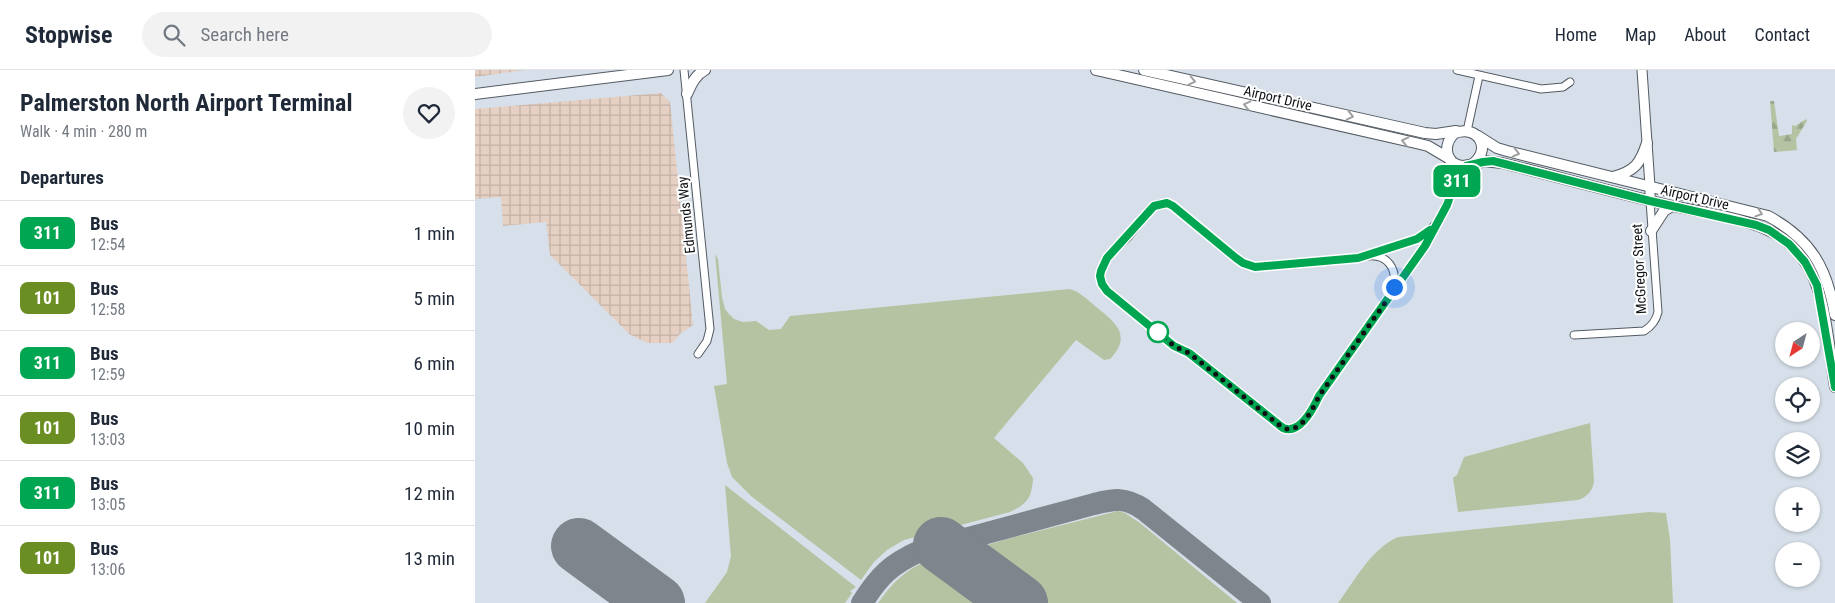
<!DOCTYPE html>
<meta charset="utf-8">
<style>
:root{--surface:#fff;--page:#f2f2f3;--text:#1f2937;--muted:#747a83;--line:#e0e1e3}
body{margin:0;font-family:"Roboto Condensed",sans-serif;background:var(--page);color:var(--text);height:100vh;display:flex;flex-direction:column;font-size:19px;white-space:nowrap}
*{box-sizing:border-box;margin:0}
p{font-size:16px;color:var(--muted)}
.icon{flex:none;width:28px;height:28px;fill:none;stroke:currentColor;stroke-width:2;stroke-linecap:round;stroke-linejoin:round}
.map{position:relative;flex:1;overflow:hidden}
.panel{display:flex;flex-direction:column;background:var(--surface);width:475px}
.panel>*{flex:none}
.badge{padding:0 10px;border-radius:8px;font-size:18px;line-height:32px}
.needle{width:32px;rotate:216deg}
.controls{position:absolute;left:1300px;top:252px;display:grid;gap:10px}
.controls a{display:grid;place-items:center;width:45px;height:45px;border-radius:50%;background:var(--surface);box-shadow:0 1px 4px #0004;font-size:25px}
.you{position:absolute;width:25px;height:25px;margin:-12px;border:4px solid #fff;border-radius:50%;background:#1a73e8;box-shadow:0 0 0 8px #1a73e833}
.map>.badge{position:absolute;translate:-50% -50%;box-shadow:0 0 0 2px #fff}
h2{padding:0 20px;font-size:19px;line-height:45px}
.round{display:grid;place-items:center;flex:none;width:52px;height:52px;border-radius:26px;background:var(--page)}
.headline{display:flex;align-items:center;justify-content:space-between;height:85px;padding:0 20px}
h1{font-size:24px;font-weight:700;line-height:38px}
ul{padding:0;list-style:none}
li{display:flex;align-items:center;gap:15px;height:65px;padding:0 20px;border-top:1px solid var(--line)}
li div{flex:1}
li b{display:block;font-size:19px}
li em{font-style:normal}
li .badge{min-width:55px;font-weight:700;text-align:center}
header{display:flex;align-items:center;gap:30px;box-sizing:border-box;height:70px;padding:0 25px;background:var(--surface);border-bottom:1px solid var(--line)}
header strong{font-size:24px}
nav{display:flex;gap:28px;margin-inline-start:auto;font-size:18px}
.search{width:350px;height:45px;background:var(--page);display:flex;align-items:center;gap:12px;box-sizing:border-box;padding:0 18px;border-radius:28px;color:var(--muted);font-size:19px}
main{display:flex;flex:1;min-height:0}
.map>svg:first-child{display:block}
</style>
<header>
<strong>Stopwise</strong>
<div class="search"><svg class="icon" aria-label="search" viewBox="0 0 24 24"><circle cx="10" cy="10" r="6"/><path d="M15 15l6 6"/></svg>Search here</div>
<nav><a>Home</a><a>Map</a><a>About</a><a>Contact</a></nav>
</header>
<main>
<section class="panel">
<div class="headline"><div><h1>Palmerston North Airport Terminal</h1><p>Walk · 4 min · 280 m</p></div><a class="round"><svg class="icon" aria-label="heart" viewBox="0 0 24 24"><path d="M12 20l-8-8c-3-5 5-10 8-4 3-6 11-1 8 4z"/></svg></a></div>
<h2>Departures</h2>
<ul>
<li><span class="badge" style="background:#00a651;color:#fff">311</span><div><b>Bus</b><p>12:54</p></div><em>1 min</em></li>
<li><span class="badge" style="background:#6b8e23;color:#fff">101</span><div><b>Bus</b><p>12:58</p></div><em>5 min</em></li>
<li><span class="badge" style="background:#00a651;color:#fff">311</span><div><b>Bus</b><p>12:59</p></div><em>6 min</em></li>
<li><span class="badge" style="background:#6b8e23;color:#fff">101</span><div><b>Bus</b><p>13:03</p></div><em>10 min</em></li>
<li><span class="badge" style="background:#00a651;color:#fff">311</span><div><b>Bus</b><p>13:05</p></div><em>12 min</em></li>
<li><span class="badge" style="background:#6b8e23;color:#fff">101</span><div><b>Bus</b><p>13:06</p></div><em>13 min</em></li>
</ul>
</section>
<div class="map">
<svg width="1360" height="533" viewBox="0 0 1360 533">
<defs>
<pattern id="industrial-grid" width="8" height="8" patternUnits="userSpaceOnUse" patternTransform="scale(1.25)"><rect width="8" height="8" fill="#e6d0c3"/><path d="M0 4h8M4 0v8" fill="none" stroke="#c4b2a7"/></pattern>
<pattern id="forest-firs" width="22" height="20" patternUnits="userSpaceOnUse" patternTransform="scale(1.25)"><rect width="22" height="20" fill="#b5c3a2"/><path d="M5 1l3.5 6h-7zM16 11l3.5 6h-7z" fill="#9aa68b"/></pattern>
</defs>
<rect width="100%" height="100%" fill="#d7e0ea"/>
<g fill="url(#industrial-grid)">
<polygon points="0,0 50,0 0,7"/>
<polygon points="186,23 195,32 218,255 206,263 197,273 172,273 154,264 75,185 71,152 28,156 26,127 0,129 0,39"/>
</g>
<g fill="#b5c3a2">
<path d="M 240,184 L 243,189 L 247,227 L 250,239 L 254,244 L 259,249 L 268,252 L 281,251 L 294,260 L 306,259 L 315,246 L 594,219 C 604,221 612,229 620,236 C 640,252 658,265 635,289 L 629,290 L 601,270 L 519,368 L 548,393 L 558,408 C 557,428 552,434 535,442 L 429,470 L 412,480 L 399,492 L 386,510 L 276,426 L 257,407 L 252,393 L 239,316 L 252,314 Z"/>
<path d="M 1115,353 L 1119,411 C 1118,421 1112,427 1103,430 L 983,442 L 978,408 L 982,405 L 989,387 Z"/>
<polygon points="250,415 381,517 375,521 377,523 370,533 230,533 252,502 256,486"/>
<path d="M 643,441 L 650,443 L 665,453 L 762,533 L 403,533 C 415,516 425,505 443,495 L 540,467 Z"/>
<path d="M 1174,442 L 1191,443 L 1195,470 L 1198,533 L 863,533 C 881,509 895,480 923,467 Z"/>
</g>
<polygon fill="url(#forest-firs)" points="1295,31 1299,31 1304,66 1317,64 1317,55 1320,56 1331,49 1332,51 1321,69 1322,80 1299,82"/>
<g fill="none" stroke-linecap="round" stroke-linejoin="round">
<path stroke="#7f858c" stroke-width="22" d="M 387,533 C 404,506 416,494 445,481 L 619,434 C 640,429 650,427 668,439 L 785,533"/>
<g stroke="#7f858c" stroke-width="56">
<polyline points="466,475 545,533"/>
<polyline points="104,476 182,533"/>
</g>
<defs>
<g id="minor">
<polyline points="209,0 235,259 232,271 223,284"/>
<polyline points="982,0 1066,19 1088,17 1095,12"/>
<polyline points="992,61 1004,6"/>
<polyline points="978,118 978,92"/>
<path d="M 961,154 L 948,166 L 942,169 L 877,189 L 780,197 L 769,193 L 761,188 L 698,136 C 690,132 682,133 675,139 C 668,148 661,158 653,167 C 639,181 613,201 633,221 L 699,276 L 714,283 L 808,358 C 825,365 838,339 844,326 L 950,176 L 969,140 L 978,118 L 991,96"/>
<path d="M 893,186 C 913,184 922,199 919,217"/>
<path d="M 1099,265 L 1169,261 C 1177,256 1181,251 1183,242 L 1175,131"/>
</g>
<polyline id="tertiary" points="1167,0 1175,116 1175,131"/>
<g id="secondary">
<polyline points="621,0 945,74 953,76 975,89"/>
<polyline points="669,0 950,63 961,64 981,61"/>
<polyline points="0,24 193,0"/>
<path d="M 212,24 C 216,15 220,5 230,0"/>
<path d="M 1003,66 L 1022,78 L 1032,81 L 1293,146 C 1336,169 1352,198 1360,245"/>
<path d="M 996,95 C 1018,81 1004,54 980,63 C 968,73 969,94 987,96 C 994,96 1001,93 1007,92 L 1008,91 L 1027,93 C 1083,107 1138,122 1193,135 C 1224,142 1265,147 1293,160 C 1308,167 1321,178 1330,192 C 1351,221 1354,281 1360,317"/>
<path d="M 1138,107 C 1160,101 1165,94 1172,73"/>
<polyline points="1176,161 1189,141 1197,136"/>
</g>
</defs>
<use href="#minor" stroke="#535a62" stroke-width="9"/>
<use href="#tertiary" stroke="#535a62" stroke-width="11"/>
<use href="#secondary" stroke="#535a62" stroke-width="12"/>
<use href="#minor" stroke="#fff" stroke-width="7"/>
<use href="#tertiary" stroke="#fff" stroke-width="9"/>
<use href="#secondary" stroke="#fff" stroke-width="10"/>
</g>
<defs><path id="oneway-chevron" d="M-2-3.5L2.5 0L-2 3.5" fill="none" stroke-width="1.6" stroke-linecap="round" stroke-linejoin="round" transform="scale(1.25)"/></defs>
<g stroke="#9f9fa1">
<use href="#oneway-chevron" transform="translate(717 11) rotate(13)"/>
<use href="#oneway-chevron" transform="translate(772 35) rotate(-167)"/>
<use href="#oneway-chevron" transform="translate(875 46) rotate(13)"/>
<use href="#oneway-chevron" transform="translate(930 71) rotate(-167)"/>
<use href="#oneway-chevron" transform="translate(1041 83) rotate(14)"/>
<use href="#oneway-chevron" transform="translate(1284 143) rotate(18)"/>
</g>
<g fill="none" stroke-linecap="round" stroke-linejoin="round">
<defs>
<path id="line" d="M 955,160 L 942,169 L 883,188 L 780,197 L 768,193 L 761,188 L 698,136 L 692,133 L 679,136 L 632,188 L 626,201 L 625,206 L 627,214 L 632,221 L 699,276 L 714,283 L 808,358 C 825,365 838,339 844,326 L 950,176 L 972,135 L 978,118 L 991,96 L 1008,92 L 1018,91 L 1175,131 L 1281,155 L 1294,160 L 1314,174 L 1330,192 L 1342,215 L 1360,317"/>
</defs>
<use href="#line" stroke="#fff" stroke-width="11"/>
<use href="#line" stroke="#00a651" stroke-width="8"/>
<path stroke="#0e1014" stroke-width="5" stroke-dasharray="0 9" d="M 683,262 L 699,276 L 714,283 L 808,358 C 825,365 838,339 844,326 L 912,230 L 919,217"/>
</g>
<circle fill="#fff" stroke="#00a651" stroke-width="2.5" cx="683" cy="262" r="10"/>
<g text-anchor="middle" stroke-width="4" stroke-linejoin="round" paint-order="stroke">
<g font-size="14" fill="#0e1014" stroke="#fff">
<text transform="translate(803 28) rotate(13)" y="5">Airport Drive</text>
<text transform="translate(1220 127) rotate(13)" y="5">Airport Drive</text>
<text transform="translate(211 145) rotate(-96)" y="5">Edmunds Way</text>
<text transform="translate(1164 199) rotate(-93)" y="5">McGregor Street</text>
</g>
</g>
</svg>
<div class="controls">
<a><svg class="needle" viewBox="-14 -14 28 28"><path d="M0-13l5 13h-10z" fill="#e53935"/><path d="M0 13l5-13h-10z" fill="#747a83"/></svg></a>
<a><svg class="icon" aria-label="locate" viewBox="0 0 24 24"><circle cx="12" cy="12" r="6"/><path d="M12 2v4M12 18v4M2 12h4M18 12h4"/></svg></a>
<a><svg class="icon" aria-label="layers" viewBox="0 0 24 24"><path d="M12 4l9 5-9 5-9-5zM3 14l9 5 9-5"/></svg></a>
<a>+</a>
<a>−</a>
</div>
<div class="you" style="left:919px;top:217px"></div>
<b class="badge" style="left:982px;top:111px;background:#00a651;color:#fff">311</b>
</div>
</main>
